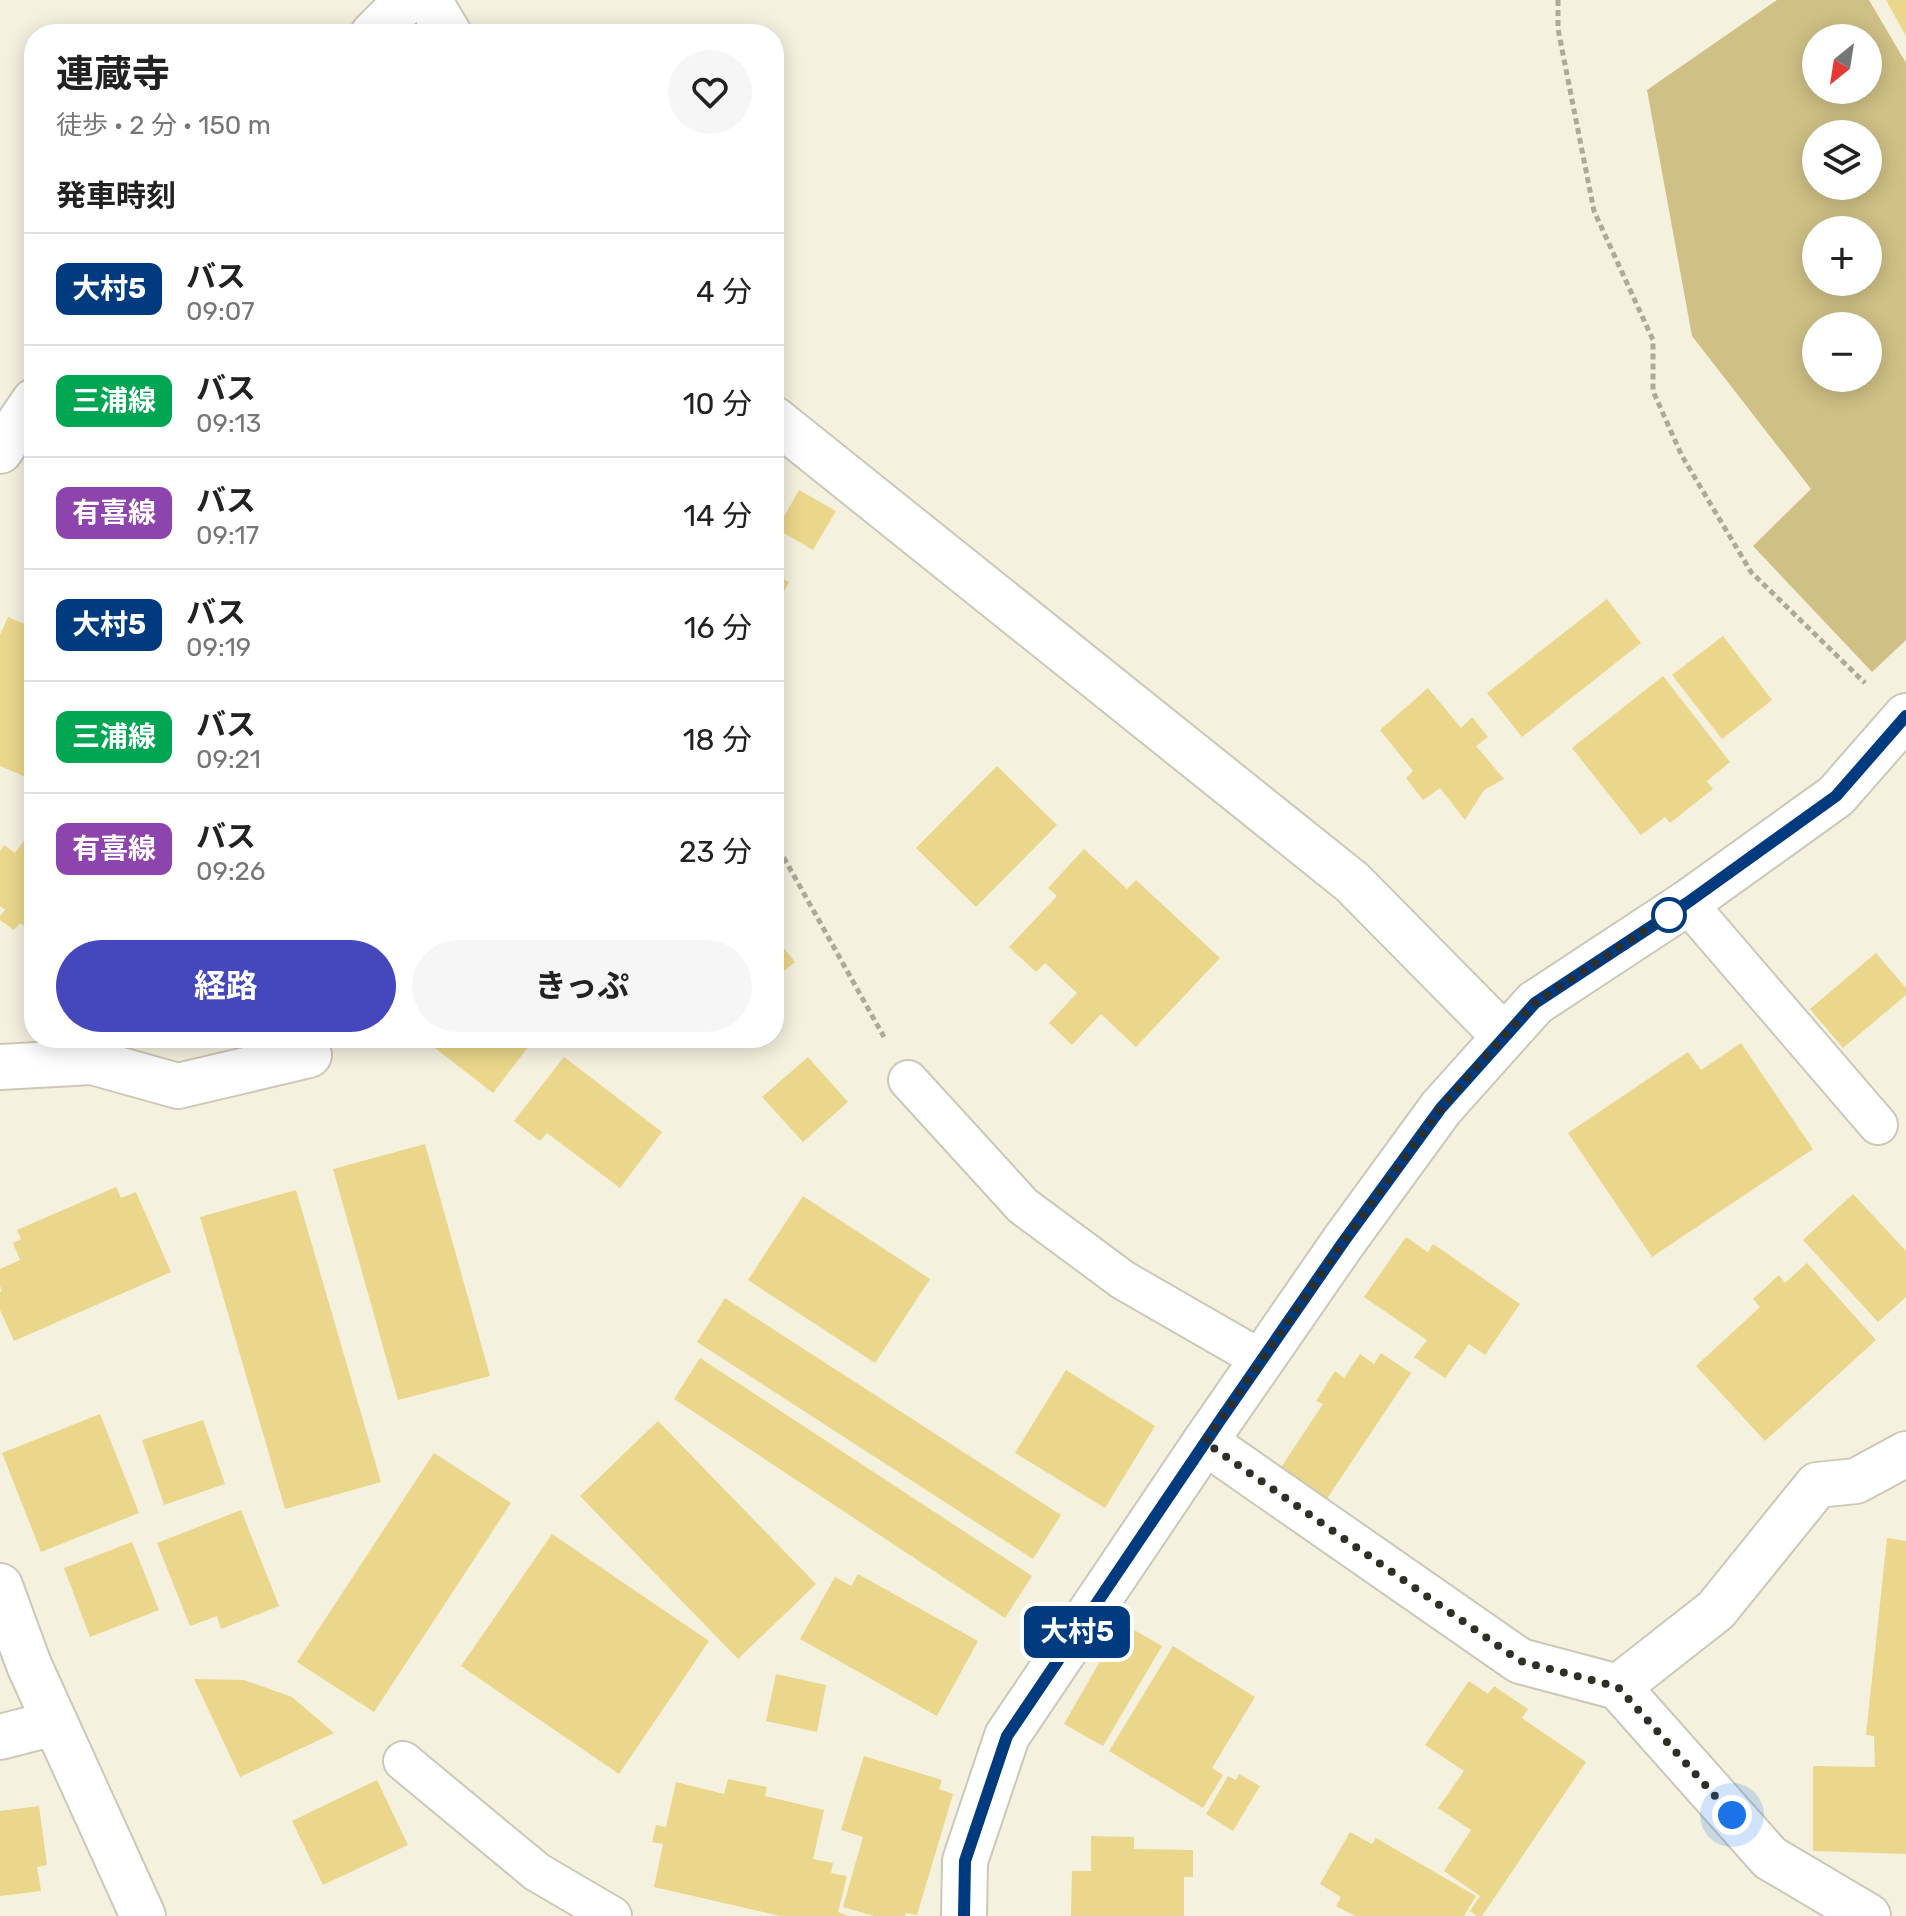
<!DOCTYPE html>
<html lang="ja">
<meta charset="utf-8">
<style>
:root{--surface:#fff;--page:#f6f6f6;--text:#222;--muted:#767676;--line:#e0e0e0;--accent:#4547bc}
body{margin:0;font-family:Rubik,"Noto Sans JP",sans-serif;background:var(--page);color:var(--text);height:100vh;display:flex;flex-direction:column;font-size:30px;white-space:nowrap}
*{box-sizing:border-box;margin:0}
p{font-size:26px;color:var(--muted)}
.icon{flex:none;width:44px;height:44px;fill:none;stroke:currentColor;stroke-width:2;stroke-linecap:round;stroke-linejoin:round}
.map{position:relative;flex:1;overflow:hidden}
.side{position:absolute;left:24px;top:24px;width:760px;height:1024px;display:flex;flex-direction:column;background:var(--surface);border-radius:32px;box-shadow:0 4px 20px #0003}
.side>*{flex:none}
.badge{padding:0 16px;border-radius:12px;font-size:28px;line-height:52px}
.needle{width:52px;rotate:210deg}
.buttons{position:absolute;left:1802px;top:24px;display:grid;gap:16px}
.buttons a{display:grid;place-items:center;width:80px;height:80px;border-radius:50%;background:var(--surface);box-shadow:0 4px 20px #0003;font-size:40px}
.you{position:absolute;width:40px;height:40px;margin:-20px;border:6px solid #fff;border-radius:50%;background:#1a73e8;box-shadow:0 0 0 12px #1a73e833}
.map>.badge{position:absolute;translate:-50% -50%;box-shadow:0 0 0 4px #fff}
h2{padding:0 32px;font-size:30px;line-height:72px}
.round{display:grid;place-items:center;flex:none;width:84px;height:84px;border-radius:42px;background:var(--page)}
.head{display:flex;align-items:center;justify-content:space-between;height:136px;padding:0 32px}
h1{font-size:38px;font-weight:700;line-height:60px}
.button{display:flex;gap:16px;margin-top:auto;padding:16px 32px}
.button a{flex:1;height:92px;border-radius:48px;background:var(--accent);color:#fff;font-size:32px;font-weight:700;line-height:92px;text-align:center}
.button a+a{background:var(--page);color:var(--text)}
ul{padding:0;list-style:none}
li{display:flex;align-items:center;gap:24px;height:112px;padding:0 32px;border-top:2px solid var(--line)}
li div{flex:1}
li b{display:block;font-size:30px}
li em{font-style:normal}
li .badge{min-width:88px;font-weight:700;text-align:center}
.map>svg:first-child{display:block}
</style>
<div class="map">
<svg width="1906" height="1916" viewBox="0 0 1906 1916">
<rect width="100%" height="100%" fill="#f5f1df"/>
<path fill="#cfc085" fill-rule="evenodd" d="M 1777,0 L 1869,0 L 1906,63 L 1906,640 L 1872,672 L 1753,546 L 1811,489 L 1692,336 L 1647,90 ZM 1816,38 L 1868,38 L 1868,90 L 1816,90 ZM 1816,134 L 1868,134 L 1868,186 L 1816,186 ZM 1816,230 L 1868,230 L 1868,282 L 1816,282 ZM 1816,326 L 1868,326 L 1868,378 L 1816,378 Z"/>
<g fill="#ead78b">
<polygon points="1886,0 1906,0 1906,36"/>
<polygon points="799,490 836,511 813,550 777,529"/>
<polygon points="774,574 789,582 774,610"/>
<polygon points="1607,599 1641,643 1522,737 1487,693"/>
<polygon points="8,617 34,628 34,758 26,777 0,766 0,635"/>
<polygon points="1723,636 1772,700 1722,739 1672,675"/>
<polygon points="1663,676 1730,762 1707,781 1713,789 1670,823 1665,817 1641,835 1572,748"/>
<polygon points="1428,688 1461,728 1472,717 1488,737 1476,746 1504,779 1484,790 1465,820 1440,788 1423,800 1406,778 1413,771 1380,730"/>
<polygon points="997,766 1057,825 976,907 916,848"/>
<polygon points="34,827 34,934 20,923 14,930 0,920 0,916 5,910 0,906 0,851 4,845 15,853"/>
<polygon points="1084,849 1127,889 1136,880 1220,958 1136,1047 1101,1014 1072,1045 1049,1023 1077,993 1045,963 1036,972 1009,947 1057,896 1048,888"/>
<polygon points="774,936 795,962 774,979"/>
<polygon points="1876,953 1906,988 1906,995 1843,1048 1810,1009"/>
<polygon points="422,1038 535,1038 493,1093"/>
<polygon points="1741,1043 1813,1149 1652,1257 1568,1133 1688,1052 1701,1070"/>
<polygon points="564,1057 662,1132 620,1188 547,1133 540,1141 514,1121"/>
<polygon points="808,1057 848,1102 803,1142 762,1097"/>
<polygon points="425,1144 490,1376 398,1400 333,1169"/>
<polygon points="116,1187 121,1198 136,1192 171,1272 14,1341 0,1310 0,1292 2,1291 0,1286 0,1269 20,1260 13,1243 21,1239 17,1230"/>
<polygon points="296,1190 381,1482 285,1509 200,1217"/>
<polygon points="1853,1194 1906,1251 1906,1297 1878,1322 1803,1240"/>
<polygon points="803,1196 930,1279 875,1363 748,1280"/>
<polygon points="1406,1237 1428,1252 1433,1244 1520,1304 1485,1355 1469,1344 1445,1378 1414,1357 1427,1340 1364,1297"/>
<polygon points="1807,1263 1876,1340 1765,1441 1696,1366 1760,1307 1753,1299 1779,1275 1785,1283"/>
<polygon points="725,1298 1061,1515 1033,1559 697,1342"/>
<polygon points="1381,1353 1411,1373 1326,1500 1280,1469 1323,1404 1316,1401 1335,1371 1344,1378 1360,1354 1374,1364"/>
<polygon points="700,1358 1032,1576 1005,1618 674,1399"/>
<polygon points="1066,1370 1155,1426 1105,1508 1015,1453"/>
<polygon points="100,1414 139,1513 41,1552 2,1453"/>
<polygon points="203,1420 225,1484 164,1505 142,1440"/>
<polygon points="658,1421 816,1584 738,1659 580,1496"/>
<polygon points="434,1453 511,1503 374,1712 297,1662"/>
<polygon points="241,1510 279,1606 221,1629 217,1616 190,1626 157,1543"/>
<polygon points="552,1534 709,1641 619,1774 461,1666"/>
<polygon points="1887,1538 1906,1541 1906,1854 1813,1851 1813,1766 1875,1767 1874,1736 1866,1735"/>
<polygon points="132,1542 159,1610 90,1637 64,1568"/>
<polygon points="858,1574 978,1641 937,1716 800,1639 835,1577 851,1586"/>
<polygon points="1122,1623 1162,1646 1103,1746 1064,1724"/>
<polygon points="1173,1646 1255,1697 1212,1768 1223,1775 1203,1808 1109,1751"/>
<polygon points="776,1674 826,1685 817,1732 766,1721"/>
<polygon points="194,1679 244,1680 292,1697 334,1733 240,1777"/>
<polygon points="1469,1681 1488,1694 1494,1686 1528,1709 1522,1718 1586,1762 1482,1916 1477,1916 1470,1911 1480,1896 1444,1871 1471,1830 1438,1808 1464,1771 1425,1745"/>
<polygon points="864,1756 942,1780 939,1789 953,1794 917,1915 906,1913 905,1916 874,1916 843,1907 863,1837 841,1830"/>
<polygon points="1239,1774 1260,1786 1233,1831 1206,1814 1228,1776 1236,1780"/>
<polygon points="728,1779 767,1787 765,1796 824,1810 813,1859 833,1863 831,1873 847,1876 838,1912 849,1916 780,1916 654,1887 663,1844 652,1842 656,1825 666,1827 676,1782 724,1794"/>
<polygon points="377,1780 408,1845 323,1885 292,1821"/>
<polygon points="39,1806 47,1865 37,1867 41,1891 0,1896 0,1811"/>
<polygon points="1350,1832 1372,1844 1376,1838 1476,1896 1464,1916 1355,1916 1336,1906 1341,1897 1320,1884"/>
<polygon points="1091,1836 1134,1837 1134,1849 1193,1850 1193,1877 1184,1877 1184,1916 1071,1916 1072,1871 1091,1871"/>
</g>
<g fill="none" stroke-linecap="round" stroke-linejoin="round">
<defs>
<g id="service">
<polyline points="1687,903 1878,1125"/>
<polyline points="908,1080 1023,1206 1123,1280 1262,1360"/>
<polyline points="403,1761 537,1872 612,1916"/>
</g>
<g id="minor">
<polyline points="429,0 449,34"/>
<polyline points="373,34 407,0"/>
<polyline points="774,419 1352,882 1504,1036"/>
<polyline points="0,451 34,401"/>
<polyline points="0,1067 92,1062 178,1086 309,1055"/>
<polyline points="1205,1442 1520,1661 1618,1687 1770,1858 1868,1916"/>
<polyline points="0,1586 29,1665 143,1916"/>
<polyline points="1618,1687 1716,1610 1817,1485 1856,1481 1906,1454"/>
<polyline points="0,1737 55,1723"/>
</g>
<polyline id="tertiary" points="964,1916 965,1861 1007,1736 1205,1442 1344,1241 1441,1108 1535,1003 1687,903 1836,796 1906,716"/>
</defs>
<use href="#service" stroke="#ccc8b7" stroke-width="42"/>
<use href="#minor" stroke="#ccc8b7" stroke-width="48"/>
<use href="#tertiary" stroke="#ccc8b7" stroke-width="48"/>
<g stroke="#adaa9c" stroke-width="5" stroke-dasharray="6 4" stroke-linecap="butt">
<polyline points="1558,0 1558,29 1594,211 1653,340 1653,391 1682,456 1751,572 1865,683"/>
<polyline points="774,840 884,1037"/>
</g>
<use href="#service" stroke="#fff" stroke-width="38"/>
<use href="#minor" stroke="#fff" stroke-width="44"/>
<use href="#tertiary" stroke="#fff" stroke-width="44"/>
</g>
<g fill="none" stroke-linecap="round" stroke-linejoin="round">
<defs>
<polyline id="line" points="964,1916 965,1861 1007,1736 1219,1422 1344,1241 1441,1108 1535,1003 1687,903 1836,796 1906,716"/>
</defs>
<use href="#line" stroke="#fff" stroke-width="18"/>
<use href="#line" stroke="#003b80" stroke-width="12"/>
<polyline stroke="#2f2e27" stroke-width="8" stroke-dasharray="0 14.4" points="1669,915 1674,911 1535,1003 1504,1036 1441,1108 1344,1241 1205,1442 1520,1661 1618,1687 1732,1815"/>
</g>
<circle fill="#fff" stroke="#003b80" stroke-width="4" cx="1669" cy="915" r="16"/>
</svg>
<div class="buttons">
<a><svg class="needle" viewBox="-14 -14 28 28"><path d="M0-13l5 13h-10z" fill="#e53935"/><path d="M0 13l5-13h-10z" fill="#767676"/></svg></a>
<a><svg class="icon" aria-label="layers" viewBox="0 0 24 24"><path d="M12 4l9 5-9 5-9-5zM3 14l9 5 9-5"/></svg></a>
<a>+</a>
<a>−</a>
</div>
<div class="you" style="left:1732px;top:1815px"></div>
<b class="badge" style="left:1077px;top:1632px;background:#003b80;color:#fff">大村5</b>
<section class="side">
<div class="head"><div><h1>連蔵寺</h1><p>徒歩 · 2 分 · 150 m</p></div><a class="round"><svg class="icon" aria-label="heart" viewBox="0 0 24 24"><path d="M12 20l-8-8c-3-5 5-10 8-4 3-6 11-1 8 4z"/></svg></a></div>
<h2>発車時刻</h2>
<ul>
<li><span class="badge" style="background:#003b80;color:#fff">大村5</span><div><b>バス</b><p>09:07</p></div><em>4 分</em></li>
<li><span class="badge" style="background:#00a651;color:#fff">三浦線</span><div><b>バス</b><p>09:13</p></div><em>10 分</em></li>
<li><span class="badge" style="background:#8e44ad;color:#fff">有喜線</span><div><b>バス</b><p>09:17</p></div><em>14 分</em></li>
<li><span class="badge" style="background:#003b80;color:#fff">大村5</span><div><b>バス</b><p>09:19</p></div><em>16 分</em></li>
<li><span class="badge" style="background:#00a651;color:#fff">三浦線</span><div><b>バス</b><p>09:21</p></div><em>18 分</em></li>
<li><span class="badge" style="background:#8e44ad;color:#fff">有喜線</span><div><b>バス</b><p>09:26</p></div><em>23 分</em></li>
</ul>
<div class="button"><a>経路</a><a>きっぷ</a></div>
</section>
</div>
